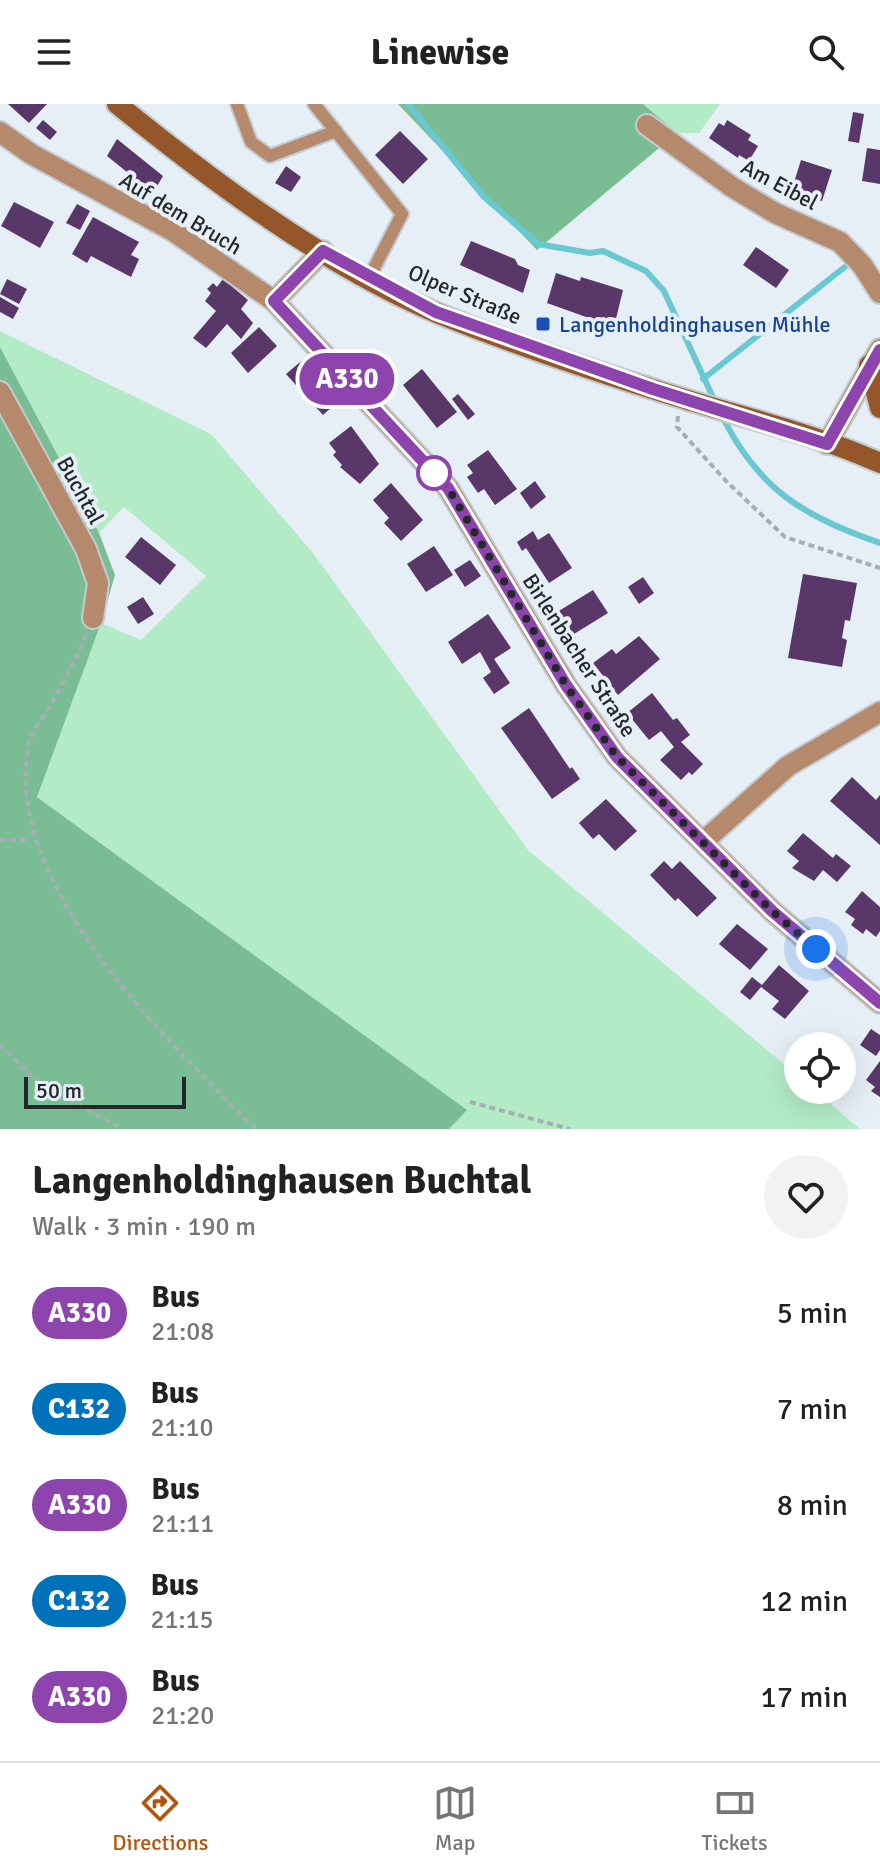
<!DOCTYPE html>
<meta charset="utf-8">
<style>
:root{--surface:#fff;--page:#f2f2f2;--text:#222;--muted:#767676;--line:#e0e0e0;--accent:#b45309}
body{margin:0;font-family:Signika,sans-serif;background:var(--page);color:var(--text);height:100vh;display:flex;flex-direction:column;font-size:30px;white-space:nowrap}
*{box-sizing:border-box;margin:0}
p{font-size:26px;color:var(--muted)}
.icon{flex:none;width:44px;height:44px;fill:none;stroke:currentColor;stroke-width:2;stroke-linecap:round;stroke-linejoin:round}
.map{position:relative;height:1025px;overflow:hidden}
.details{display:flex;flex-direction:column;background:var(--surface);flex:1}
.details>*{flex:none}
.badge{padding:0 16px;border-radius:26px;font-size:28px;line-height:52px}
.controls{position:absolute;left:784px;top:928px;display:grid;gap:16px}
.controls a{display:grid;place-items:center;width:72px;height:72px;border-radius:50%;background:var(--surface);box-shadow:0 8px 32px #0002;font-size:40px}
.scale{position:absolute;left:24px;bottom:20px;width:162px;box-sizing:border-box;padding-left:8px;border:4px solid #25282b;border-top:0;font-size:22px;line-height:28px;white-space:nowrap;color:#25282b;-webkit-text-stroke:6px #e6eff5;paint-order:stroke}
.you{position:absolute;width:40px;height:40px;margin:-20px;border:6px solid #fff;border-radius:50%;background:#1a73e8;box-shadow:0 0 0 12px #1a73e833}
.map>.badge{position:absolute;translate:-50% -50%;box-shadow:0 0 0 4px #fff}
.round{display:grid;place-items:center;flex:none;width:84px;height:84px;border-radius:42px;background:var(--page)}
.headline{display:flex;align-items:center;justify-content:space-between;height:136px;padding:0 32px}
h1{font-size:38px;font-weight:700;line-height:60px}
ul{padding:0;list-style:none}
li{display:flex;align-items:center;gap:24px;height:96px;padding:0 32px}
li div{flex:1}
li b{display:block;font-size:30px}
li em{font-style:normal}
li .badge{min-width:88px;font-weight:700;text-align:center}
header{display:flex;justify-content:space-between;align-items:center;height:104px;padding:0 32px;background:var(--surface);font-size:36px;font-weight:700}
.tab-bar{display:flex;justify-content:space-around;align-items:center;height:112px;border-top:2px solid var(--line);background:var(--surface);font-size:22px;color:var(--muted)}
.tab-bar a{display:grid;justify-items:center;gap:4px}
.tab-bar .active{color:var(--accent)}
.map>svg:first-child{display:block}
</style>
<header><svg class="icon" aria-label="menu" viewBox="0 0 24 24"><path d="M4 6h16M4 12h16M4 18h16"/></svg>Linewise<svg class="icon" aria-label="search" viewBox="0 0 24 24"><circle cx="10" cy="10" r="6"/><path d="M15 15l6 6"/></svg></header>
<div class="map">
<svg width="880" height="1025" viewBox="0 0 880 1025">
<rect width="100%" height="100%" fill="#e6eff5"/>
<g fill="#b3ebc7">
<polygon points="643,0 720,0 699,29 677,29"/>
<polygon points="0,227 211,330 313,449 528,746 798,972 798,986 814,986 860,1025 449,1025 466,1006 36,692 101,519 141,536 206,472 124,403 99,429 0,243"/>
</g>
<g fill="#7abc93">
<polygon points="398,0 643,0 677,29 537,146"/>
<polygon points="0,243 99,429 115,471 101,519 37,693 467,1006 449,1025 0,1025"/>
</g>
<g fill="none" stroke-linecap="round" stroke-linejoin="round">
<g stroke="#6ac8d2" stroke-width="6">
<polyline points="408,0 484,93 538,140 590,149 603,147 646,167 664,187 716,300"/>
<polyline points="703,275 846,162"/>
<path d="M 721,310 C 758,385 802,412 880,439"/>
</g>
</g>
<g fill="#593768">
<polygon points="8,0 47,0 29,19"/>
<polygon points="853,8 864,10 859,39 848,37"/>
<polygon points="43,16 57,28 50,36 36,24"/>
<polygon points="727,16 751,31 748,36 758,42 749,57 739,51 738,54 709,34 719,19 724,22"/>
<polygon points="400,27 428,55 403,80 375,51"/>
<polygon points="117,35 163,72 153,89 107,52"/>
<polygon points="867,44 880,46 880,80 862,77"/>
<polygon points="801,56 832,66 822,97 791,88"/>
<polygon points="286,62 301,73 291,88 275,79"/>
<polygon points="14,98 54,118 40,144 1,122"/>
<polygon points="77,100 90,107 80,126 66,119"/>
<polygon points="93,113 139,138 131,151 139,155 131,173 91,152 87,159 72,150"/>
<polygon points="471,137 515,155 518,161 530,166 523,189 460,161"/>
<polygon points="756,143 789,166 776,184 743,161"/>
<polygon points="556,169 580,177 581,173 623,186 614,223 547,199"/>
<polygon points="7,175 27,185 19,200 0,190"/>
<polygon points="223,175 248,196 241,205 253,219 241,235 227,220 206,244 193,234 216,207 205,197 211,189 207,185 213,179 217,183"/>
<polygon points="0,193 19,204 13,215 0,208"/>
<polygon points="259,223 277,242 248,269 231,249"/>
<polygon points="305,254 341,295 323,311 286,270"/>
<polygon points="422,265 457,308 437,324 403,281"/>
<polygon points="458,290 475,310 468,316 452,295"/>
<polygon points="351,322 379,360 360,380 340,363 342,361 333,351 336,348 329,339"/>
<polygon points="488,346 517,385 495,401 484,385 478,389 467,373 473,369 467,361"/>
<polygon points="535,377 546,393 531,405 520,389"/>
<polygon points="391,379 423,416 401,437 384,419 389,414 373,396"/>
<polygon points="533,427 538,436 549,429 572,464 549,479 526,444 522,447 517,438"/>
<polygon points="141,433 176,461 160,481 125,453"/>
<polygon points="434,442 453,471 426,488 407,460"/>
<polygon points="470,456 481,472 465,483 454,466"/>
<polygon points="803,470 857,479 850,517 845,516 842,534 847,536 842,563 788,554"/>
<polygon points="643,473 654,489 639,500 628,483"/>
<polygon points="593,486 608,509 574,530 576,534 566,541 549,513"/>
<polygon points="143,493 154,510 138,520 127,503"/>
<polygon points="488,510 511,544 494,555 510,579 494,590 483,574 491,568 480,548 462,560 448,538"/>
<polygon points="639,532 660,555 618,591 593,559 612,545 616,550"/>
<polygon points="652,589 673,616 677,614 690,631 681,638 703,660 692,671 689,668 681,676 660,656 674,643 661,627 649,636 627,609"/>
<polygon points="529,604 570,665 572,663 580,675 552,695 501,624"/>
<polygon points="852,673 876,696 880,691 880,741 830,697"/>
<polygon points="606,695 637,727 615,747 599,730 593,735 579,719"/>
<polygon points="803,729 833,754 836,750 851,762 837,778 823,766 814,777 792,764 799,757 787,747"/>
<polygon points="664,757 672,765 680,757 717,794 697,813 678,794 675,797 650,771"/>
<polygon points="862,787 880,803 880,827 876,833 866,825 863,830 851,821 855,815 845,808"/>
<polygon points="737,820 768,845 750,866 719,840"/>
<polygon points="779,861 809,887 785,915 772,905 779,897 761,883 750,896 740,888 752,873 762,881"/>
<polygon points="871,925 880,931 880,946 876,952 860,941"/>
<polygon points="880,957 880,993 871,987 875,983 866,976"/>
</g>
<g fill="none" stroke-linecap="round" stroke-linejoin="round">
<defs>
<g id="lane">
<polyline points="237,0 251,38 270,52 336,27"/>
<polyline points="314,0 402,110 369,174"/>
</g>
<g id="street">
<polyline points="647,21 732,83 775,109 840,138 862,161 880,189"/>
<polyline points="0,28 31,50 173,127 274,197 448,384 566,581 617,653 772,807 880,899"/>
<polyline points="274,197 323,147"/>
<polyline points="0,288 86,445 98,479 93,514"/>
<polyline points="827,340 880,245"/>
<polyline points="704,737 788,662 880,608"/>
</g>
<g id="secondary">
<path d="M 117,0 C 212,77 324,161 437,209 C 515,241 597,268 678,293 C 745,314 816,330 880,359"/>
<polyline points="869,261 880,304"/>
</g>
</defs>
<use href="#lane" stroke="#c3cbd1" stroke-width="16"/>
<use href="#street" stroke="#c3cbd1" stroke-width="24"/>
<use href="#secondary" stroke="#c3cbd1" stroke-width="24"/>
<g stroke="#a7aeb3" stroke-width="4" stroke-dasharray="6 4" stroke-linecap="butt">
<polyline points="678,312 677,323 726,377 785,433 880,464"/>
<path d="M 86,531 C 76,556 63,578 50,602 C 43,613 33,626 29,639 C 0,778 167,937 256,1025"/>
<polyline points="0,736 29,736"/>
<polyline points="0,940 34,975 122,1025"/>
<polyline points="470,998 570,1025"/>
</g>
<use href="#lane" stroke="#b4896c" stroke-width="12"/>
<use href="#street" stroke="#b4896c" stroke-width="20"/>
<use href="#secondary" stroke="#955729" stroke-width="20"/>
</g>
<g fill="none" stroke-linecap="round" stroke-linejoin="round">
<defs>
<polyline id="line" points="880,246 827,340 653,285 436,208 323,147 274,197 448,384 566,581 617,653 772,807 880,899"/>
</defs>
<use href="#line" stroke="#fff" stroke-width="18"/>
<use href="#line" stroke="#8e44ad" stroke-width="12"/>
<polyline stroke="#25282b" stroke-width="8" stroke-dasharray="0 14.4" points="434,369 448,384 566,581 617,653 772,807 816,845"/>
</g>
<rect fill="#1a4fb4" stroke="#e6eff5" stroke-width="3" x="535" y="212" width="16" height="16" rx="4"/>
<circle fill="#fff" stroke="#8e44ad" stroke-width="4" cx="434" cy="369" r="16"/>
<g text-anchor="middle" stroke-width="8" stroke-linejoin="round" paint-order="stroke">
<g font-size="22" fill="#25282b" stroke="#e6eff5">
<text transform="translate(780 80) rotate(28)" y="8">Am Eibel</text>
<text transform="translate(181 109) rotate(31)" y="8">Auf dem Bruch</text>
<text transform="translate(465 190) rotate(23)" y="8">Olper Straße</text>
<text transform="translate(81 386) rotate(61)" y="8">Buchtal</text>
<text transform="translate(580 551) rotate(57)" y="8">Birlenbacher Straße</text>
</g>
<g font-size="22" fill="#164399" stroke="#e6eff5" text-anchor="start">
<text x="559" y="228">Langenholdinghausen Mühle</text>
</g>
</g>
</svg>
<div class="controls">
<a><svg class="icon" aria-label="locate" viewBox="0 0 24 24"><circle cx="12" cy="12" r="6"/><path d="M12 2v4M12 18v4M2 12h4M18 12h4"/></svg></a>
</div>
<div class="scale">50 m</div>
<div class="you" style="left:816px;top:845px"></div>
<b class="badge" style="left:347px;top:275px;background:#8e44ad;color:#fff">A330</b>
</div>
<section class="details">
<div class="headline"><div><h1>Langenholdinghausen Buchtal</h1><p>Walk · 3 min · 190 m</p></div><a class="round"><svg class="icon" aria-label="heart" viewBox="0 0 24 24"><path d="M12 20l-8-8c-3-5 5-10 8-4 3-6 11-1 8 4z"/></svg></a></div>
<ul>
<li><span class="badge" style="background:#8e44ad;color:#fff">A330</span><div><b>Bus</b><p>21:08</p></div><em>5 min</em></li>
<li><span class="badge" style="background:#0072bc;color:#fff">C132</span><div><b>Bus</b><p>21:10</p></div><em>7 min</em></li>
<li><span class="badge" style="background:#8e44ad;color:#fff">A330</span><div><b>Bus</b><p>21:11</p></div><em>8 min</em></li>
<li><span class="badge" style="background:#0072bc;color:#fff">C132</span><div><b>Bus</b><p>21:15</p></div><em>12 min</em></li>
<li><span class="badge" style="background:#8e44ad;color:#fff">A330</span><div><b>Bus</b><p>21:20</p></div><em>17 min</em></li>
</ul>
</section>
<nav class="tab-bar">
<a class="active"><svg class="icon" aria-label="directions" viewBox="0 0 24 24"><path d="M12 3l9 9-9 9-9-9zM9 14v-3h6M13 9l2 2-2 2"/></svg>Directions</a>
<a><svg class="icon" aria-label="map" viewBox="0 0 24 24"><path d="M3 6l6-2 6 2 6-2v14l-6 2-6-2-6 2zM9 4v14M15 6v14"/></svg>Map</a>
<a><svg class="icon" aria-label="tickets" viewBox="0 0 24 24"><path d="M3 7h18v10H3zM15 7v10"/></svg>Tickets</a>
</nav>
